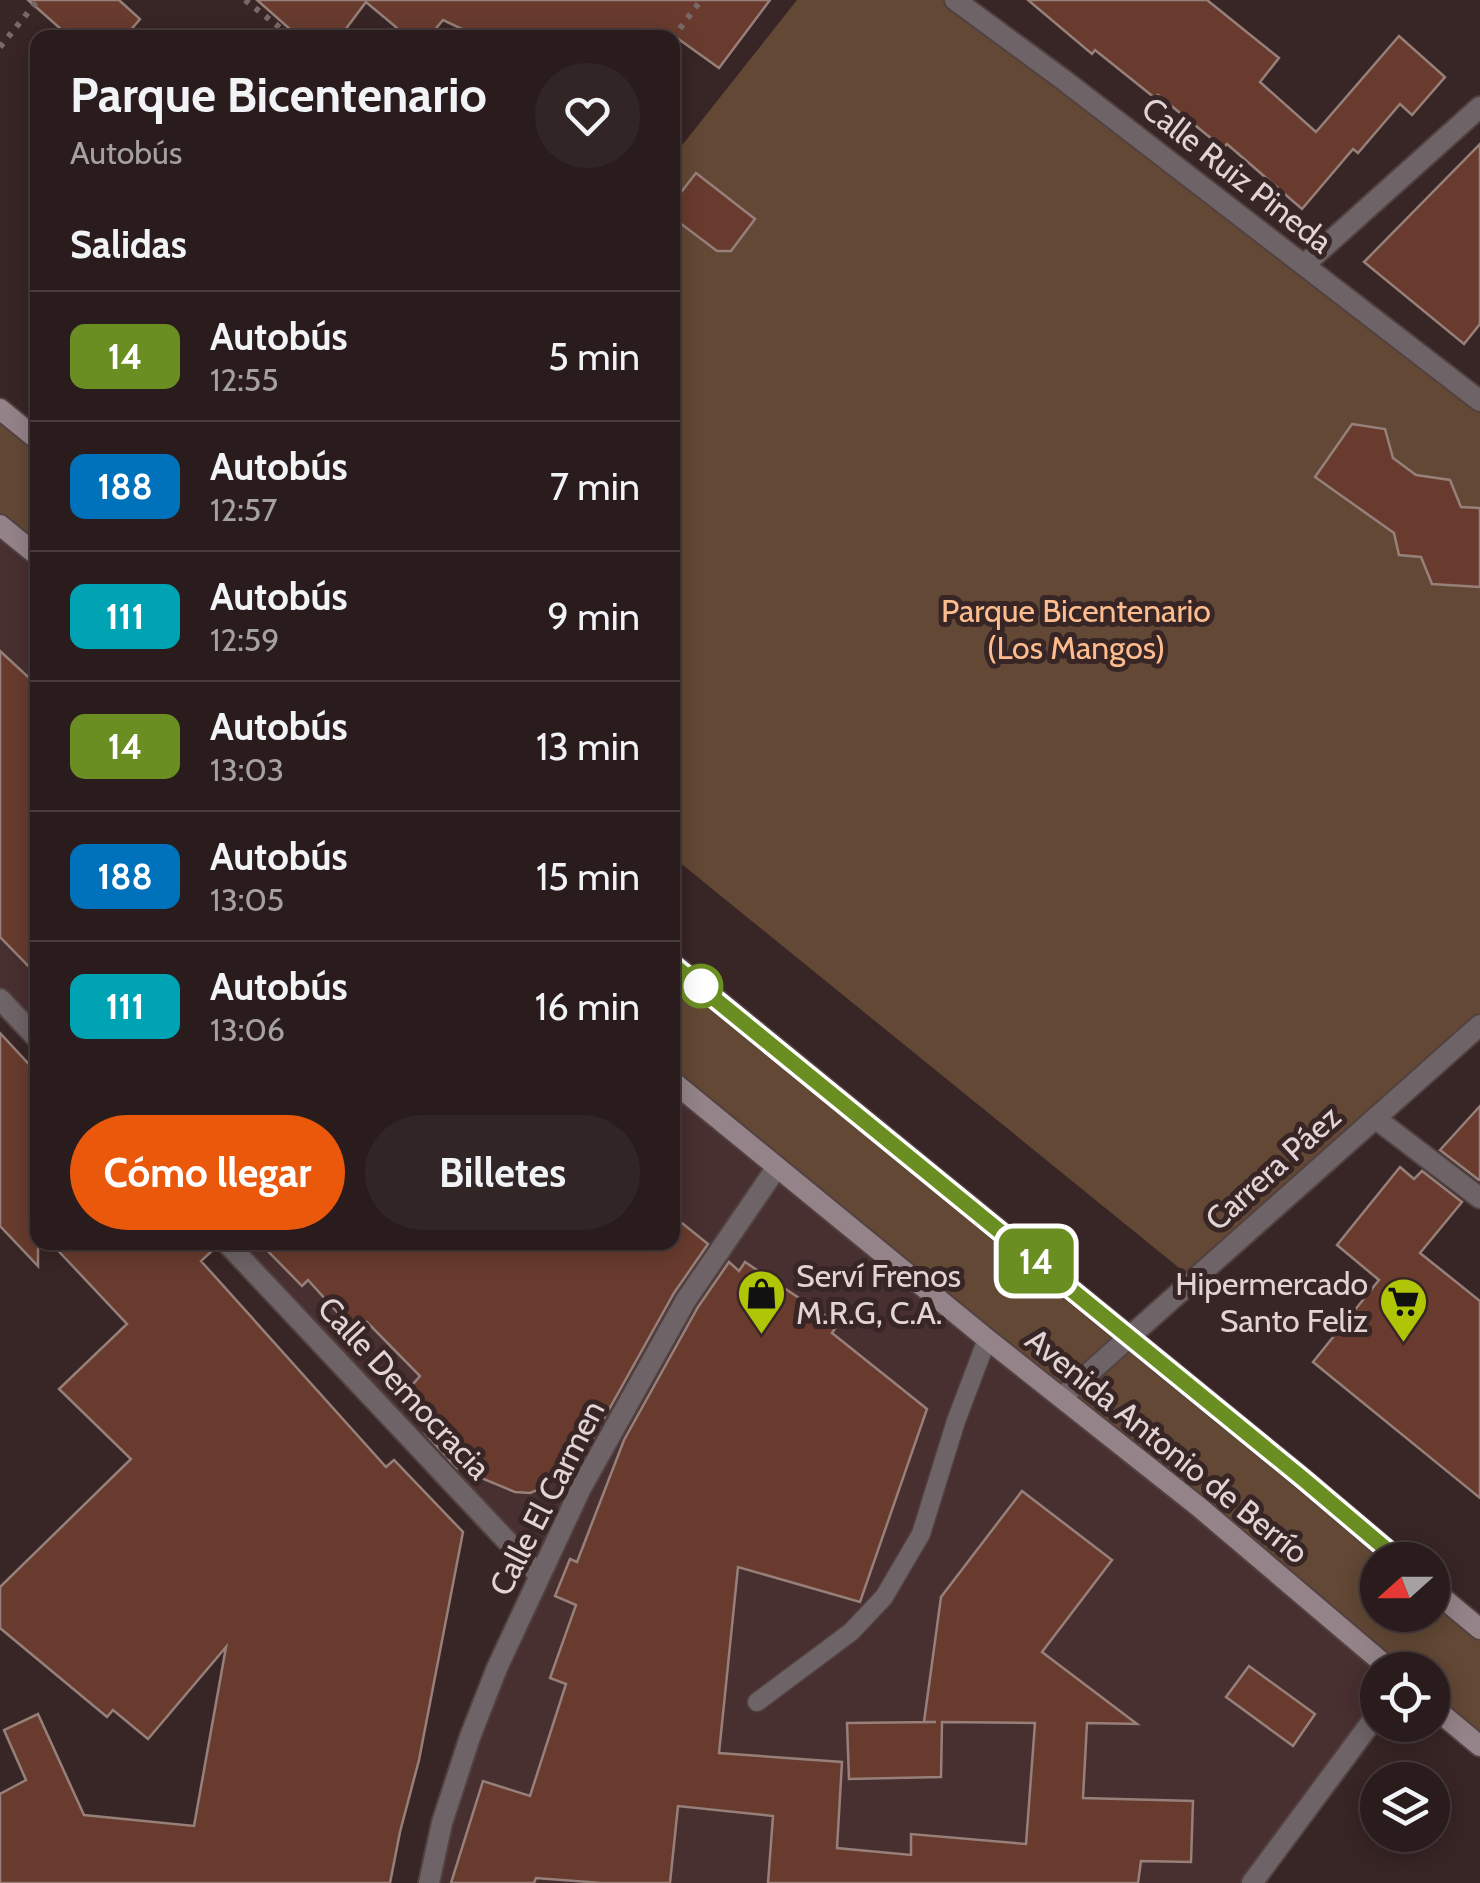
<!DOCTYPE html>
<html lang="es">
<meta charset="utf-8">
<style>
:root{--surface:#2a1c1c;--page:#322525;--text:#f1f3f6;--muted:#a5a1a3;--line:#463a3b;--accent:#ea580c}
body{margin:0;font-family:Cabin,sans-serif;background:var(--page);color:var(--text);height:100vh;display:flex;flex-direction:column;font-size:38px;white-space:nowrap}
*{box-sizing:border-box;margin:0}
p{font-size:32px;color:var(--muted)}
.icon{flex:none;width:55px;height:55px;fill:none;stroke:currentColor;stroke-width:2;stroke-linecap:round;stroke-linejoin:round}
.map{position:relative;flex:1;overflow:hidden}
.drawer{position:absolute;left:30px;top:30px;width:650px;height:1220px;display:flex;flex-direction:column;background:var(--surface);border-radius:20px;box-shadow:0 5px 25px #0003,0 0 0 2px var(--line)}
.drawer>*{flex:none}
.badge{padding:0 20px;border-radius:15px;font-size:35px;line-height:65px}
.needle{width:65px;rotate:249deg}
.controls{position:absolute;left:1360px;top:1542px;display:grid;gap:20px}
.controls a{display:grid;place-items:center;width:90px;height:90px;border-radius:50%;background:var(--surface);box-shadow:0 5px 25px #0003,0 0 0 2px var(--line);font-size:50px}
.map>.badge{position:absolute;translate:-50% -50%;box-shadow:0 0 0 5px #fff}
h2{padding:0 40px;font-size:38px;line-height:90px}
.round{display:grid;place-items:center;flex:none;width:105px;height:105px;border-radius:52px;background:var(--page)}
.headline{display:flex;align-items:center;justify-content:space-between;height:170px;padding:0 40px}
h1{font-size:48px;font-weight:800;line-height:75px}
.primary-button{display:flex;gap:20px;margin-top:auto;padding:20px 40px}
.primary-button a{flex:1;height:115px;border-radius:60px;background:var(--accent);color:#fff;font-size:40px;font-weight:800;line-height:115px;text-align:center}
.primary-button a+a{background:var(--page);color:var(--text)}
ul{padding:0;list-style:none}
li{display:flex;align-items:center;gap:30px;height:130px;padding:0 40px;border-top:2px solid var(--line)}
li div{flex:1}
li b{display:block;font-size:38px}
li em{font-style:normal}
li .badge{min-width:110px;font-weight:700;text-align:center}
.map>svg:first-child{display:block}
</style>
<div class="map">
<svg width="1480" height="1883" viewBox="0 0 1480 1883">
<rect width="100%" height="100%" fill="#382525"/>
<g fill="#482f30">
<polygon points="0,525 37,556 37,1039 0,999"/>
<polygon points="673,1081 1199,1507 1378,1670 1377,1713 1252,1883 429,1883 442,1823 539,1575 226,1243 672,1242"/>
</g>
<g fill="#624835">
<polygon points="797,0 955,0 1480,401 1480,1025 1194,1280 673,857 672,158"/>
<polygon points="0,409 37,440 37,556 0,525"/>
<polygon points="672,963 1399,1560 1378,1560 1378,1615 1432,1615 1433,1589 1480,1629 1480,1746 1433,1706 1432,1670 1391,1670 673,1081"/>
</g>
<g fill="#683b2e" stroke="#968079" stroke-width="2.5">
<polygon points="28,0 119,0 140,19 124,38 71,38"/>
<polygon points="257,0 770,0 719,68 677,38 481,38 443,20 428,38 409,38 366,2 339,38 300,38"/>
<polygon points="1028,0 1207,0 1279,58 1260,82 1316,132 1399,36 1445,77 1412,115 1400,104 1358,153 1353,149 1302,209 1227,144 1223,148 1158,95 1155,98 1095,50 1092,54"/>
<polygon points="1480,144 1480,324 1464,344 1364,262"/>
<polygon points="696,173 755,219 731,251 717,251 672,217 672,204"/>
<polygon points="1352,424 1385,429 1393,458 1416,475 1450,480 1461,507 1480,508 1480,587 1432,584 1421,557 1399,555 1394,533 1315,477"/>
<polygon points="0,651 38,686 38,976 0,937"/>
<polygon points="0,1033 38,1074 38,1266 0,1226"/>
<polygon points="1480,1106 1480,1180 1479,1180 1440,1150"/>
<polygon points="1400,1167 1414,1179 1422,1171 1462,1202 1420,1253 1480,1301 1480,1498 1313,1362 1379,1280 1337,1245"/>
<polygon points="672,1215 708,1244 674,1293 583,1456 540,1489 530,1493 515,1492 457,1468 425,1433 437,1423 406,1392 420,1376 367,1322 356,1333 308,1280 302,1286 259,1242 672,1242"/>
<polygon points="50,1242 213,1242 214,1249 201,1261 386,1467 394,1460 463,1532 419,1760 400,1832 390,1883 0,1883 0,1794 26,1780 4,1730 38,1714 84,1815 194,1826 226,1647 148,1739 113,1710 107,1717 0,1628 0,1587 131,1459 59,1389 127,1324"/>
<polygon points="729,1262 739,1271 745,1262 838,1324 832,1333 927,1409 860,1602 738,1567 719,1753 842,1762 837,1848 911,1855 911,1834 1026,1844 1035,1723 942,1722 941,1777 849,1779 847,1723 936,1722 924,1722 941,1597 1022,1491 1112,1560 1042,1652 1137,1724 1087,1723 1083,1798 1193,1801 1191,1862 1141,1861 1138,1883 768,1883 773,1816 678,1806 670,1883 602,1883 536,1878 534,1883 451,1883 483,1781 530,1796 566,1684 550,1678 576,1605 555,1596 570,1559 577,1562 624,1440 698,1307"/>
<polygon points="1249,1666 1315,1714 1293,1746 1226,1697"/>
</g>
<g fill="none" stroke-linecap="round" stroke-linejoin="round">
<defs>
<polyline id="lane" points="757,1702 851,1632 884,1597 921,1534 956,1421 987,1339"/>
<g id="street">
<polyline points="955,0 1065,81 1480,401"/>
<polyline points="1304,265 1480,107"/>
<polyline points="0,999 38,1039"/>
<polyline points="1375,1118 1480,1198"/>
<polyline points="226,1242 539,1575"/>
<polyline points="1062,1397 1480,1025"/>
<polyline points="429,1883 442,1823 470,1737 497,1668 581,1488 686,1300 777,1167"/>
<polyline points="1252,1883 1378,1713"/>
</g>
<g id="secondary">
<polyline points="0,409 38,440"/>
<polyline points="0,525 38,556"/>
<polyline points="672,963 1302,1478 1399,1560"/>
<polyline points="672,1081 987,1339 1199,1507 1391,1670"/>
<polyline points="1432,1589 1480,1629"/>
<polyline points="1432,1706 1480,1746"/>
</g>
</defs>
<use href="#lane" stroke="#534141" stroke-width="21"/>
<use href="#street" stroke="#534141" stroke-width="24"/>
<use href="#secondary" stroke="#534141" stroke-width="24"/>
<g stroke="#796868" stroke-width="6" stroke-dasharray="5 8" stroke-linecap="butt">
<polyline points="245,0 293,38"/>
<polyline points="672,39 701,0"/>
<polyline points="0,47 38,0"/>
</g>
<use href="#lane" stroke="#6e6467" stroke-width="18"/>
<use href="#street" stroke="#6e6467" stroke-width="20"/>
<use href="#secondary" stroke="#948489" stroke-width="20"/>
</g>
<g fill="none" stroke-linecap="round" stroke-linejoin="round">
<defs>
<polyline id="line" points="672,964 1302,1478 1399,1560"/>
</defs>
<use href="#line" stroke="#fff" stroke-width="22"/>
<use href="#line" stroke="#6b8e23" stroke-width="15"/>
</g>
<defs>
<symbol id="shop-pin" viewBox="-11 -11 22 30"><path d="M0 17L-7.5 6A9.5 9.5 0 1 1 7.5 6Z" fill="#afc506" stroke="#382525"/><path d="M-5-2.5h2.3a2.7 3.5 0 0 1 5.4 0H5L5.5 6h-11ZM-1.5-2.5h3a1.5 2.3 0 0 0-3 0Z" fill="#111"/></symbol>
<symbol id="supermarket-pin" viewBox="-11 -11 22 30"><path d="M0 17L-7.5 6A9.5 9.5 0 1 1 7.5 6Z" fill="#afc506" stroke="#382525"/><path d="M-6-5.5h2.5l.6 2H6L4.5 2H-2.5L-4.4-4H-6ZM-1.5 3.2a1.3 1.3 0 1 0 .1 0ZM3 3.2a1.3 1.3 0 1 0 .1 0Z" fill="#111"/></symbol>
</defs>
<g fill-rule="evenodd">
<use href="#shop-pin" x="734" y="1266" width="55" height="75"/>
<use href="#supermarket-pin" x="1376" y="1274" width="55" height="75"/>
</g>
<circle fill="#fff" stroke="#6b8e23" stroke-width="5" cx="701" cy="986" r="20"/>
<g text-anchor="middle" stroke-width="10" stroke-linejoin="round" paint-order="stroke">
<g font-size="32" fill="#e2d4d4" stroke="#382525">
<text transform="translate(1237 175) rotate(38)" y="11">Calle Ruiz Pineda</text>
<text transform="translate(1273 1168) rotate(-42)" y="11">Carrera Páez</text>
<text transform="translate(404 1388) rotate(47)" y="11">Calle Democracia</text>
<text transform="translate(1167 1446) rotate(39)" y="11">Avenida Antonio de Berrío</text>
<text transform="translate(547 1498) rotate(-63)" y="11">Calle El Carmen</text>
</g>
<g font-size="32" fill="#febd8e" stroke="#382525">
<text x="1076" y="622">Parque Bicentenario<tspan x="1076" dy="37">(Los Mangos)</tspan></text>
</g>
<g font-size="32" fill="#e2d4d4" stroke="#382525" text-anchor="start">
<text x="796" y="1287">Serví Frenos<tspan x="796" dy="37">M.R.G, C.A.</tspan></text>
<text x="1368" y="1295" text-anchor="end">Hipermercado<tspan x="1368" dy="37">Santo Feliz</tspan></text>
</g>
</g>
</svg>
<div class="controls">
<a><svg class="needle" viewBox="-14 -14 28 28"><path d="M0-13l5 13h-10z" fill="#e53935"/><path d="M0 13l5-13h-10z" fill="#a5a1a3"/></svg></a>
<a><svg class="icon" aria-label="locate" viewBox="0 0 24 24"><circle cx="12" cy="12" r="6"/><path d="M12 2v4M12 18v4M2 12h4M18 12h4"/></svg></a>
<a><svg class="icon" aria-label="layers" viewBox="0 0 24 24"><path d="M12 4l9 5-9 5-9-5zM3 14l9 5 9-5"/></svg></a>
</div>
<b class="badge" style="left:1036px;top:1261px;background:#6b8e23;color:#fff">14</b>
<section class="drawer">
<div class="headline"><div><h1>Parque Bicentenario</h1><p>Autobús</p></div><a class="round"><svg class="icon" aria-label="heart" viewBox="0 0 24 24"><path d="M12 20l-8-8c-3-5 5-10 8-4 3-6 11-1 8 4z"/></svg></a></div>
<h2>Salidas</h2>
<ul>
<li><span class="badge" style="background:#6b8e23;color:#fff">14</span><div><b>Autobús</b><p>12:55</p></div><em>5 min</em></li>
<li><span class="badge" style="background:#0072bc;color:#fff">188</span><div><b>Autobús</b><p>12:57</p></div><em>7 min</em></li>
<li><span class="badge" style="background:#00a3b4;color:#fff">111</span><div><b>Autobús</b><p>12:59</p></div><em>9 min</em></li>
<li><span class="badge" style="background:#6b8e23;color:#fff">14</span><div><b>Autobús</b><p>13:03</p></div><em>13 min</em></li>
<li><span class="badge" style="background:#0072bc;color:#fff">188</span><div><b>Autobús</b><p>13:05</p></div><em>15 min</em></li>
<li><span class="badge" style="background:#00a3b4;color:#fff">111</span><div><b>Autobús</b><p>13:06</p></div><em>16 min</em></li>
</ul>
<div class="primary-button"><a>Cómo llegar</a><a>Billetes</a></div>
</section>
</div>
